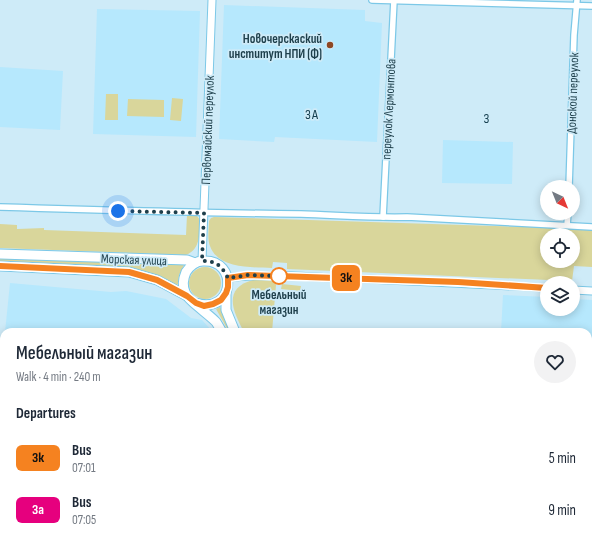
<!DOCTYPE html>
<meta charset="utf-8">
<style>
:root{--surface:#fff;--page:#f2f2f3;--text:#1f2937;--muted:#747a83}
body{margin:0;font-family:"Sofia Sans Condensed",sans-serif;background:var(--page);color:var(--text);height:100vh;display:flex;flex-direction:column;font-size:15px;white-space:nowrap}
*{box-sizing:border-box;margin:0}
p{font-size:13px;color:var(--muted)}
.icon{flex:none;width:22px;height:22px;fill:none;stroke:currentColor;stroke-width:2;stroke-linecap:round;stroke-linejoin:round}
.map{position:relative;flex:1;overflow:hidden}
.panel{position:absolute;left:0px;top:328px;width:592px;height:216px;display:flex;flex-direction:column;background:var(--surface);border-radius:12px 12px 0 0;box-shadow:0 2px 10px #0003}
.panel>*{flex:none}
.badge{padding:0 8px;border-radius:6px;font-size:14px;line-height:26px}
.needle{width:26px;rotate:137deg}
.fabs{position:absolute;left:540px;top:180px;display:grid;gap:8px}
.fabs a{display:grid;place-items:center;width:40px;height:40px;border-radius:50%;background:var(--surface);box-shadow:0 2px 10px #0003;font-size:20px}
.you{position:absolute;width:20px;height:20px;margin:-10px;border:3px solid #fff;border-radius:50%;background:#1a73e8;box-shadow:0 0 0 6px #1a73e833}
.map>.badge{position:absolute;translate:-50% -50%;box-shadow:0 0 0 2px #fff}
h2{padding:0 16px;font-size:15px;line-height:36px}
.round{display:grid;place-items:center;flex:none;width:42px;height:42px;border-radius:21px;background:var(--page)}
.overview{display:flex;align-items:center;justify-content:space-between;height:68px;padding:0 16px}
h1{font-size:19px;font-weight:600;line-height:30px}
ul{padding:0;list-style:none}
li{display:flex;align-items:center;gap:12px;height:52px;padding:0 16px}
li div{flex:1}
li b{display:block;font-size:15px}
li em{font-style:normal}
li .badge{min-width:44px;font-weight:700;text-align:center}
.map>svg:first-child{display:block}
</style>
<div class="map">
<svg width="592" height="544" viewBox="0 0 592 544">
<rect width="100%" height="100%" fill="#ceebf8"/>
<g fill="#b6e8fd">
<polygon points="224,5 365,10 365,21 382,23 377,142 275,137 274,142 219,139"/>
<polygon points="97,9 200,11 196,137 93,134"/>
<polygon points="0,67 63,71 60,130 0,127"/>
<polygon points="443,140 513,142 512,184 442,183"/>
<polygon points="10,283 111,292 126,291 166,299 191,318 202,320 213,332 5,332"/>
<polygon points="573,293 576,294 576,299 592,300 592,376 588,375 588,332 501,332 503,295 547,297 547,309 573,309"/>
<rect x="588" y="392" width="4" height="46"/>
<polygon points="588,461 592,461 592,523 588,524"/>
<polygon points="4,537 4,540 81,540 86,544 0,544 0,541"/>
<polygon points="150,540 204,540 208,544 146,544"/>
<polygon points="375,540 482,540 455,544 375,544"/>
</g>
<g fill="#d9d69b" fill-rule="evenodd">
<polygon points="106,94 118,94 118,120 105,120"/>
<polygon points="172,98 183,99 181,121 170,120"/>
<polygon points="128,99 164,100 164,117 127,116"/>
<path d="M 187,215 L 197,216 L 200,220 C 199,234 201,249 186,255 L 0,248 L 0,224 L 17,225 L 17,229 L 44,228 L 44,230 L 186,235 Z"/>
<path d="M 214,217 L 592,229 L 592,267 L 574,266 L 572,281 L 287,269 L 287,263 L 273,262 L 272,268 C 252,267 218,269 210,246 C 207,239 209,228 209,221 L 211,218 ZM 547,235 L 573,235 L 573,261 L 547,261 Z"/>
<polygon points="0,258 173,264 184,265 179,275 178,284 176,286 153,274 130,267 0,261"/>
<circle cx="205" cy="283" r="16"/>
<path d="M 253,280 L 273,281 L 276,285 L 272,332 L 244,332 C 233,312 222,288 253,280 Z"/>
<polygon points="282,284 301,286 300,291 281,289"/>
<polygon points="220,307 233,332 229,332 216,309"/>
<polygon points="588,523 592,523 592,544 454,544 480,540 588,540"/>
</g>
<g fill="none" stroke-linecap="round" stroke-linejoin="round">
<defs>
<g id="minor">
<polyline points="372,0 592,6"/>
<polyline points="569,187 574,35 577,0"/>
<path d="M 0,207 C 100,210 200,213 301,214 C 336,215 371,218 407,217 L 592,227"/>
<polyline points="383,217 394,0"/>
<polyline points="567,225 568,213"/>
<polyline points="588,375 592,376"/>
</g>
<g id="tertiary">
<polyline points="202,261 212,0"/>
<path d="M 227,278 C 266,273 305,277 343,278 C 411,281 479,284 547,288"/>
<polyline points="573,290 592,291"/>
<polyline points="333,540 335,544"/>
</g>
<g id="primary">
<polyline points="0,254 187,260 195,263"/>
<polyline points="0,266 129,272 157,280 187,296"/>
<polyline points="226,293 226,310 235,332"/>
<path d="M 196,303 C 235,315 239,259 203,261 C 196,261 190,266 186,272 C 183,279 182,285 185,292 C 188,301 209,314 216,322 C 218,325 220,329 222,332"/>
<polyline points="588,450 592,450"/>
</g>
</defs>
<use href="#minor" stroke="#7cc8e7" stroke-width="8"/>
<use href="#tertiary" stroke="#7cc8e7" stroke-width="9"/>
<use href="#primary" stroke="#7cc8e7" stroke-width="11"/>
<use href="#minor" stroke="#fff" stroke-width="5.5"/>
<use href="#tertiary" stroke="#fff" stroke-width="7"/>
<use href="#primary" stroke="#fff" stroke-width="9"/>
<defs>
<g id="rail">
<polyline points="0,353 4,353"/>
<polyline points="0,378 4,379"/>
<polyline points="588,388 592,388"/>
<polyline points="0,427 4,428"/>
<polyline points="242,540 247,544"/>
<polyline points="308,540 318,544"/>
</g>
</defs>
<use href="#rail" stroke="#486874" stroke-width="3.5"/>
<use href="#rail" stroke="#ceebf8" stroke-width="2" stroke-dasharray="6" stroke-linecap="butt"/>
</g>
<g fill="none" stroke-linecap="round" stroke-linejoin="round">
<defs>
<polyline id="line" points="0,266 129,272 157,280 187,296 196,303 204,306 213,304 221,300 226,293 228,287 228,278 248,275 458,282 547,288"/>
</defs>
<use href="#line" stroke="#fff" stroke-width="9"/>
<use href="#line" stroke="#f58220" stroke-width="6"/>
<path stroke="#1e3f4b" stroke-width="4" stroke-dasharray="0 7.2" d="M 118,211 L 204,213 L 202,261 C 216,261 221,265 228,278 L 248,275 L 279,276"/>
</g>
<circle fill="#8e4723" stroke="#ceebf8" stroke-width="1.5" cx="330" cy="45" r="4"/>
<circle fill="#fff" stroke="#f58220" stroke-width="2" cx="279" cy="276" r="8"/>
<g text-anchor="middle" stroke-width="3.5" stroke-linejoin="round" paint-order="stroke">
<g font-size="13" font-weight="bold" fill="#1e3f4b" stroke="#ceebf8" text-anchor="end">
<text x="322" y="43">Новочерскаский<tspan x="322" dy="15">институт НПИ (Ф)</tspan></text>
</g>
<g font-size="13" fill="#1e3f4b" stroke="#ceebf8">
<text transform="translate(572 93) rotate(-88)" y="5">Донской переулок</text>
<text transform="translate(388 109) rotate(-87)" y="5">переулок Лермонтова</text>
<text transform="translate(207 130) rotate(-88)" y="5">Первомайский переулок</text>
<text transform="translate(134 259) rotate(2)" y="5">Морская улица</text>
</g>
<g font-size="13" font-weight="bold" fill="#1e3f4b" stroke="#ceebf8">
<text x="279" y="299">Мебельный<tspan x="279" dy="15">магазин</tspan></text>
</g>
<g font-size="14" letter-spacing="1" fill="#174050" stroke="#ceebf8">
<text x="312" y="119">3А</text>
<text x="487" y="123">3</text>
</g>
</g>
</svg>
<div class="fabs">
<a><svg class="needle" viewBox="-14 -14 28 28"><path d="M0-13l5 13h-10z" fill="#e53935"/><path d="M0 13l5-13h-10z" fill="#747a83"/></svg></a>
<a><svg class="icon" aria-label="locate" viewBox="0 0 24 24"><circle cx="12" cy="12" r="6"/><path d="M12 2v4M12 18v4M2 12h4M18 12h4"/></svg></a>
<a><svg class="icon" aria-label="layers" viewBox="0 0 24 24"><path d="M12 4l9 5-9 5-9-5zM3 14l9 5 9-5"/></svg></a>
</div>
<div class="you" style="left:118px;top:211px"></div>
<b class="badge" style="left:346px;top:278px;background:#f58220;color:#111">3к</b>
<section class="panel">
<div class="overview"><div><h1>Мебельный магазин</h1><p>Walk · 4 min · 240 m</p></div><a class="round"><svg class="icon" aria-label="heart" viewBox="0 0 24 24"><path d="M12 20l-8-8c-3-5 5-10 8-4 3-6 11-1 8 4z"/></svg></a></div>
<h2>Departures</h2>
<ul>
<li><span class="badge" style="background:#f58220;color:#111">3к</span><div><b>Bus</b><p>07:01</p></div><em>5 min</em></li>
<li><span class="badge" style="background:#e6007e;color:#fff">3а</span><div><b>Bus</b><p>07:05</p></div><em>9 min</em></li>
</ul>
</section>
</div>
